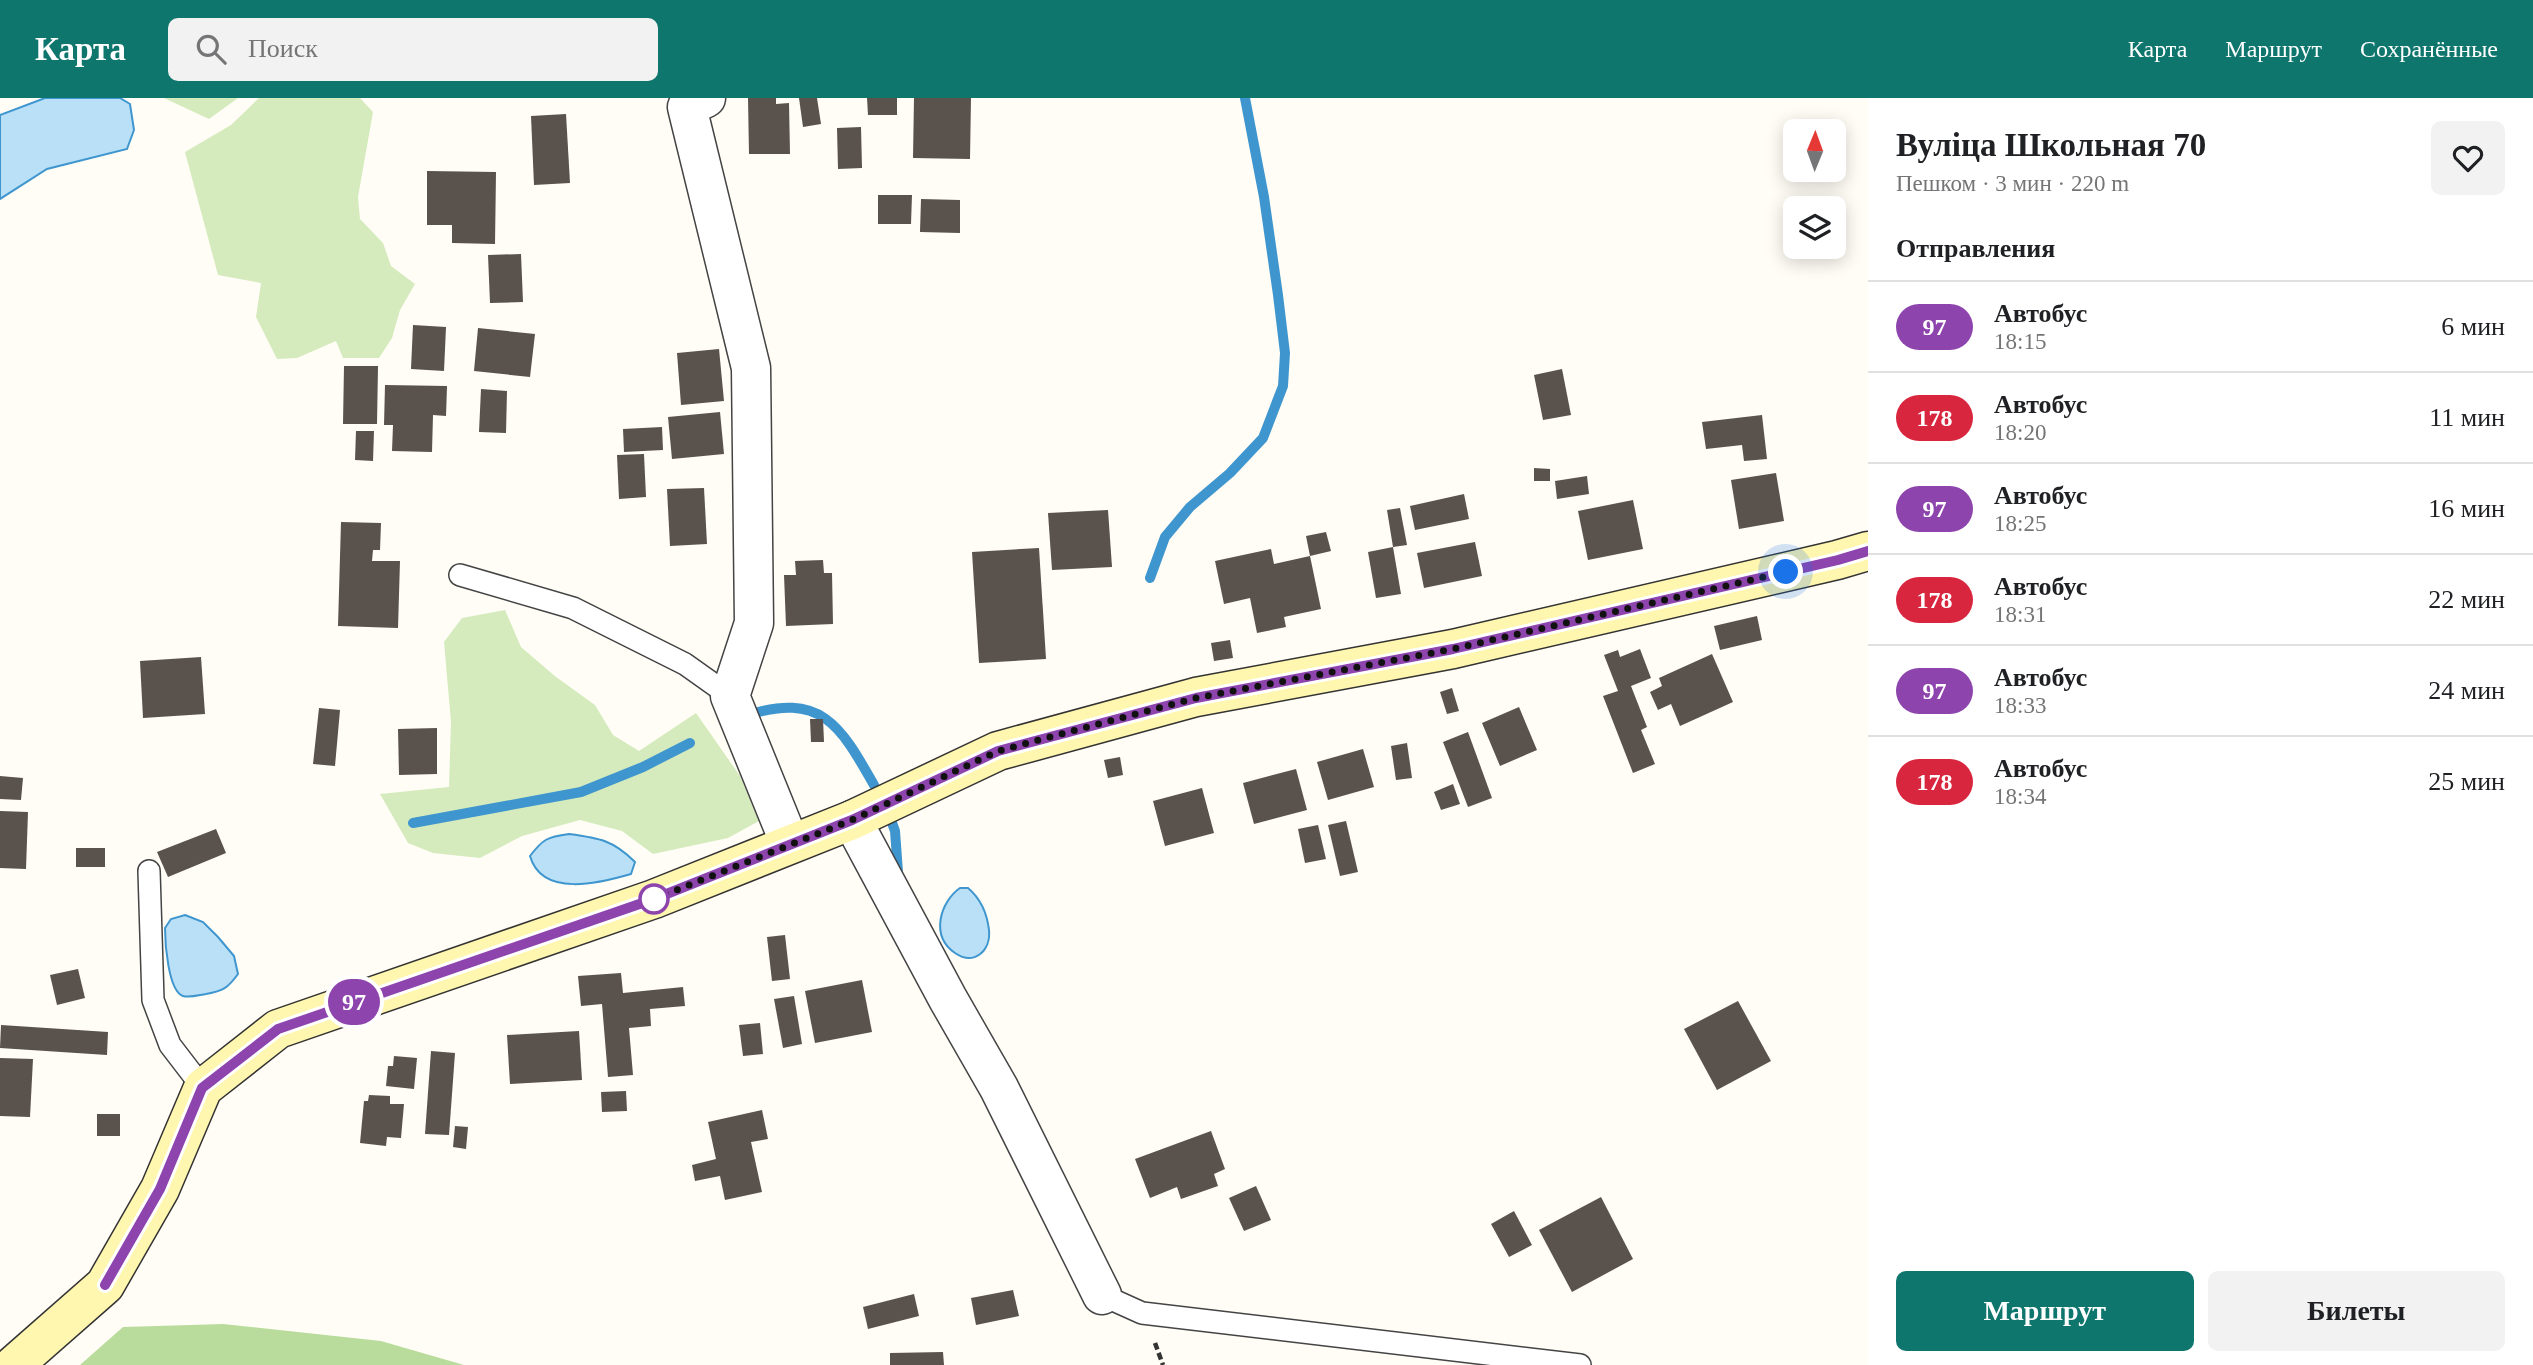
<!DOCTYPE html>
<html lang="ru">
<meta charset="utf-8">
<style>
:root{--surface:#fff;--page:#f2f2f2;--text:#202124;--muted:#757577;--line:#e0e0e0;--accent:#0f766e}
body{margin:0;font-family:"Times New Roman",serif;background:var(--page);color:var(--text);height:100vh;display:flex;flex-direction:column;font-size:26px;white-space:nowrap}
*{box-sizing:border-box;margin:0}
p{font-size:23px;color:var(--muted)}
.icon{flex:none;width:38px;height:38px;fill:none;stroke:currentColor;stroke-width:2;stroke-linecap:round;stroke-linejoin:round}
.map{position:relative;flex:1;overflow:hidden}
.panel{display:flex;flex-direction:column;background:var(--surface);width:665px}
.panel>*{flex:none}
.badge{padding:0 14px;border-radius:23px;font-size:24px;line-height:46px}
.needle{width:46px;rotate:1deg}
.fabs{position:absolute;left:1783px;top:21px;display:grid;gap:14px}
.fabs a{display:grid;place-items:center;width:63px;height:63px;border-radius:10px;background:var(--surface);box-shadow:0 4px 18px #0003;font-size:35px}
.you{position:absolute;width:35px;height:35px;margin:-18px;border:5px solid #fff;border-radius:50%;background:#1a73e8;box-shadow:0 0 0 10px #1a73e833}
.map>.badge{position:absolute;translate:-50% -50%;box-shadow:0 0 0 4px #fff}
h2{padding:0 28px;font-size:26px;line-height:63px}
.round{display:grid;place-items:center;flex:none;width:74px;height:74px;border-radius:10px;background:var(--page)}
.summary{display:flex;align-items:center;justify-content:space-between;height:119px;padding:0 28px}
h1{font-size:33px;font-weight:800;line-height:52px}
.primary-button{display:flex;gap:14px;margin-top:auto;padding:14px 28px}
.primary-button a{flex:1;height:80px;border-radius:10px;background:var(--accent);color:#fff;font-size:28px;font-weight:800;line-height:80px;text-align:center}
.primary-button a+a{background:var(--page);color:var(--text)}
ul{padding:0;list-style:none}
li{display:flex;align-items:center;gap:21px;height:91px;padding:0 28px;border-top:2px solid var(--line)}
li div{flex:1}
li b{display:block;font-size:26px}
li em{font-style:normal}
li .badge{min-width:77px;font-weight:700;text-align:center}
header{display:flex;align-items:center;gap:42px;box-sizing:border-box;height:98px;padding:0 35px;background:var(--accent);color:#fff}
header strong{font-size:33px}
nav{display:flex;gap:38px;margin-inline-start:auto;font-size:24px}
.search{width:490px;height:63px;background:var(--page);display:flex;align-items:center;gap:18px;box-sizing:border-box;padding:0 24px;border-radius:10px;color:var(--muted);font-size:26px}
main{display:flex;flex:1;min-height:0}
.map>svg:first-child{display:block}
</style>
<header>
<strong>Карта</strong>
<div class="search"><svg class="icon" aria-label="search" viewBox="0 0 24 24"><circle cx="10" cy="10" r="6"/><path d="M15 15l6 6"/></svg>Поиск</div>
<nav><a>Карта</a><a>Маршрут</a><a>Сохранённые</a></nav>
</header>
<main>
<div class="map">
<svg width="1868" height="1267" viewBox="0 0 1868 1267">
<rect width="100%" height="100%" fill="#fffdf5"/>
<g fill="#d5ebbd">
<polygon points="164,0 238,0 209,21"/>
<polygon points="259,0 360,0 373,14 358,99 360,121 383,145 391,168 415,186 400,212 392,240 379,260 343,260 336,243 297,260 277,261 256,219 261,185 218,177 185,54 231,27"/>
<polygon points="505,512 521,549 556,579 595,607 613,637 639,653 696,615 740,678 759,723 728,740 653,756 622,733 580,722 522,738 480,760 433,755 408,745 380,696 449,689 451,624 444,544 462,520"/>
</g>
<polygon fill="#b9dc9c" points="223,1226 381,1243 464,1267 80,1267 123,1229"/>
<g fill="#b9e0f7" stroke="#3f96cf" stroke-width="2">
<polygon points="45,0 120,0 130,6 134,32 127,51 47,71 0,101 0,17"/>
<path d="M 569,736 C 599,740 613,742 635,764 L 631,776 C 600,785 542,800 530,758 C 543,741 547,739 569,736 Z"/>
<path d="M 960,790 L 968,790 C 981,801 987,815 989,832 C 991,853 974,868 955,855 C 930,838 940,804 960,790 Z"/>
<path d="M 185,817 L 203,824 L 218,839 L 234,858 L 238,876 C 228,890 223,893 206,896 C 199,897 190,900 183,898 C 168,893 165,844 165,830 L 171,821 Z"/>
</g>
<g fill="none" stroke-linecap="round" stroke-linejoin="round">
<g stroke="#3f96cf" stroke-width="10">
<polyline points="1150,480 1165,439 1190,409 1230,375 1263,340 1283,288 1285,255 1278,197 1264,99 1245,0"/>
<path d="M 745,618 C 821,593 840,627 874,687"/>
<polyline points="891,722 895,733 898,774"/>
<polyline points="413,725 581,694 643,669 690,645"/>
</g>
</g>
<g fill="#5a524d">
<polygon points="748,0 776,0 776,6 789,5 790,56 749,56"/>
<polygon points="799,0 817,0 821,26 803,29"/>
<polygon points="867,0 897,0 897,17 868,17"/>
<polygon points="914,0 971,0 970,61 913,60"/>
<polygon points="566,16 570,85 534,87 531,18"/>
<polygon points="861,29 862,70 838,71 837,30"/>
<polygon points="427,73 496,74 495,146 452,145 452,127 427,127"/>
<polygon points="878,97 912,97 911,126 878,126"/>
<polygon points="921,101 960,102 960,135 920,134"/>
<polygon points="521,156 523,204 490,205 488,157"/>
<polygon points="413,227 446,229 444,273 411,271"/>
<polygon points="478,230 535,236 530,279 474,273"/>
<polygon points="719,251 724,303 681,307 677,255"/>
<polygon points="344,268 378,268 377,326 343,326"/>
<polygon points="1562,271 1571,317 1543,322 1534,277"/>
<polygon points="385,287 447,288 446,318 433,317 432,354 392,353 393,327 384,327"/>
<polygon points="481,291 507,293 506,335 479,334"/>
<polygon points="720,314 724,356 672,361 668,319"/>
<polygon points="1762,317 1767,361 1744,363 1742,347 1706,351 1702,324"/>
<polygon points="662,329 663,352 624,354 623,331"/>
<polygon points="356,333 374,333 373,363 355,362"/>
<polygon points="644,356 646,399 619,401 617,357"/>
<polygon points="1534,370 1550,371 1550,383 1534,383"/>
<polygon points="1776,375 1784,423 1739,431 1731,382"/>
<polygon points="1587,378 1589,396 1557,401 1555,383"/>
<polygon points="704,390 707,446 670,448 667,391"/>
<polygon points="1464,396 1469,421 1415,432 1410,408"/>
<polygon points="1633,402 1643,451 1588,462 1578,413"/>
<polygon points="1400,410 1407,447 1393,449 1387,412"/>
<polygon points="1108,412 1112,469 1052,472 1048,415"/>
<polygon points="341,424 381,425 380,452 373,452 372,463 400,463 398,530 338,528"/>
<polygon points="1326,434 1331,453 1310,458 1306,438"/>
<polygon points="1475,444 1482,478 1424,490 1417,455"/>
<polygon points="1393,449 1401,496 1376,500 1368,454"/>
<polygon points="1039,450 1046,561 979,565 972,454"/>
<polygon points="1271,451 1274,466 1310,458 1321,511 1284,519 1286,529 1257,535 1250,500 1224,506 1215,463"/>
<polygon points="823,462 824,475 832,475 833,526 786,528 784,477 796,477 795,463"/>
<polygon points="1757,518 1762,542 1720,552 1714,528"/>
<polygon points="1230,542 1233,560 1214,563 1211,545"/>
<polygon points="1640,551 1651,580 1631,588 1647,629 1641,632 1655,666 1633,675 1603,598 1618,593 1604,557 1618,552 1620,559"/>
<polygon points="1712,556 1733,604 1680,628 1671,606 1658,612 1650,594 1662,588 1659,580"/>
<polygon points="201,559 205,616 143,620 140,563"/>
<polygon points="1452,590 1459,613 1447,616 1440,594"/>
<polygon points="1519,609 1537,652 1500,668 1482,625"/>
<polygon points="319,610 340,612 335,668 313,666"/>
<polygon points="810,621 823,621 824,644 811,644"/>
<polygon points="437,630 437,676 399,677 398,631"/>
<polygon points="1468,634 1492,700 1468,709 1443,644"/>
<polygon points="1407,645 1412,680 1396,682 1391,648"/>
<polygon points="1363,651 1374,689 1328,702 1317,664"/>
<polygon points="1120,659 1123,677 1108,680 1104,662"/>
<polygon points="1296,671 1307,712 1254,726 1243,685"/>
<polygon points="0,678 23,680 21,702 0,701"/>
<polygon points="1453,686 1460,706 1441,712 1434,694"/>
<polygon points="1202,690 1214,735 1165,748 1153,703"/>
<polygon points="0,713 28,714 26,771 0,770"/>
<polygon points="1346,723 1358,774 1340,778 1328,727"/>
<polygon points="1318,727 1326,761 1305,765 1298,731"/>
<polygon points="216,731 226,755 168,779 157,754"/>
<rect x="76" y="750" width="29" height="19"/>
<polygon points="785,837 790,881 772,883 767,839"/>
<polygon points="78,871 85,900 57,907 50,877"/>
<polygon points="621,875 623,895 683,889 685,908 650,911 651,928 629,930 633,977 608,979 602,906 581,908 578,878"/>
<polygon points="862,882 872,934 815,945 805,893"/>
<polygon points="794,898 802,946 783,950 774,901"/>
<polygon points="1738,903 1771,963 1717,992 1684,931"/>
<polygon points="760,925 763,956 743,958 739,927"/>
<polygon points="1,927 108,934 107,957 0,950"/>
<polygon points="579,933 582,982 510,986 507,937"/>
<polygon points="431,953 455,955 449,1037 425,1036"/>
<polygon points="394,958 417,960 414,991 386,988 388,968 393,968"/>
<polygon points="0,960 33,961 30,1019 0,1018"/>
<polygon points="626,993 627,1013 602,1014 601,994"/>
<polygon points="369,997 390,998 390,1006 404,1006 401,1040 387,1039 386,1048 360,1045 364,1003 368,1003"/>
<polygon points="762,1012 768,1041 751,1044 762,1094 725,1102 720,1078 695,1083 692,1067 716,1061 708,1024"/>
<rect x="97" y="1016" width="23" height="22"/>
<polygon points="455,1028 468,1029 466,1051 453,1049"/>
<polygon points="1211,1033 1225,1071 1214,1076 1218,1088 1181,1101 1177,1089 1150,1100 1135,1061"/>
<polygon points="1256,1088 1271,1122 1244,1133 1229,1100"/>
<polygon points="1601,1099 1633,1161 1572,1194 1539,1132"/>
<polygon points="1514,1113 1532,1147 1509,1159 1491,1126"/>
<polygon points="1013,1192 1019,1218 976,1227 971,1200"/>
<polygon points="914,1196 919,1218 868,1231 863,1209"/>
<polygon points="943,1254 944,1267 890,1267 890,1255"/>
</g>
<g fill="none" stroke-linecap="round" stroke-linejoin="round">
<defs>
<g id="lane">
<polyline points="460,477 573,510 685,566 730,598"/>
<polyline points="149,773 153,902 170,947 203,990"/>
<polyline points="1102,1197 1142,1215 1580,1267"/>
</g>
<g id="street">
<polyline points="706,0 687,9 751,270 754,525 730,598 790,746"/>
<polyline points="852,722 948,901 999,990 1102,1197"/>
</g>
<polyline id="secondary" points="14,1267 105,1187 160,1091 203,990 278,931 654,801 852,722 998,653 1196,599 1453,551 1837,462 1868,453"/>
</defs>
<use href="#lane" stroke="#444" stroke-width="24"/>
<use href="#street" stroke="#444" stroke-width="41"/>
<use href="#secondary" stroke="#333" stroke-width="41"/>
<polyline stroke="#333" stroke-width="4.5" stroke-dasharray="7 3.5" stroke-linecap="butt" points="1155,1245 1163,1267"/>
<use href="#lane" stroke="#fff" stroke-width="21"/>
<use href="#street" stroke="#fff" stroke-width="38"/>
<use href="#secondary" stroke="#fff6b0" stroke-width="38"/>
</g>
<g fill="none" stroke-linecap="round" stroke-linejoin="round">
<defs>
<polyline id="line" points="105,1187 160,1091 202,990 278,931 654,801 852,722 998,653 1196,600 1453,551 1838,462 1868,453"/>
</defs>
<use href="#line" stroke="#fff" stroke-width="16"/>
<use href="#line" stroke="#8e44ad" stroke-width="10"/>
<polyline stroke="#111" stroke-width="7" stroke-dasharray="0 12.6" points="654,801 852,722 998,653 1196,600 1453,551 1786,474"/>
</g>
<circle fill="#fff" stroke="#8e44ad" stroke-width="3.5" cx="654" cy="801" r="14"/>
</svg>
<div class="fabs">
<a><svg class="needle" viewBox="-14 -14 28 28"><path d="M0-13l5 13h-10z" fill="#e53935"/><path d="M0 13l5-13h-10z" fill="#757577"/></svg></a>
<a><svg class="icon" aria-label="layers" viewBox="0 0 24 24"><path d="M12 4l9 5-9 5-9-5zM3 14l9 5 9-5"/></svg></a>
</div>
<div class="you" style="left:1786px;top:474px"></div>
<b class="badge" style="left:354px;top:904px;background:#8e44ad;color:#fff">97</b>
</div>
<section class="panel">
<div class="summary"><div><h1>Вуліца Школьная 70</h1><p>Пешком · 3 мин · 220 m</p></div><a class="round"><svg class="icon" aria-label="heart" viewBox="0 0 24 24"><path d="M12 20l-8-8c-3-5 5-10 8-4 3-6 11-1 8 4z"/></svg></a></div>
<h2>Отправления</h2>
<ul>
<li><span class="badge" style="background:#8e44ad;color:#fff">97</span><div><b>Автобус</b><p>18:15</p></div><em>6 мин</em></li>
<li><span class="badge" style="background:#d7263d;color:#fff">178</span><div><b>Автобус</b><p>18:20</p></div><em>11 мин</em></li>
<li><span class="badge" style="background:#8e44ad;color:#fff">97</span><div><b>Автобус</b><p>18:25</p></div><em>16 мин</em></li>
<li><span class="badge" style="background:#d7263d;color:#fff">178</span><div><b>Автобус</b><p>18:31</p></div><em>22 мин</em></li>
<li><span class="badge" style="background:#8e44ad;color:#fff">97</span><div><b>Автобус</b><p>18:33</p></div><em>24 мин</em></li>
<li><span class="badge" style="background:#d7263d;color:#fff">178</span><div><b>Автобус</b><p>18:34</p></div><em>25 мин</em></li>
</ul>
<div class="primary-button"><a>Маршрут</a><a>Билеты</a></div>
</section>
</main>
